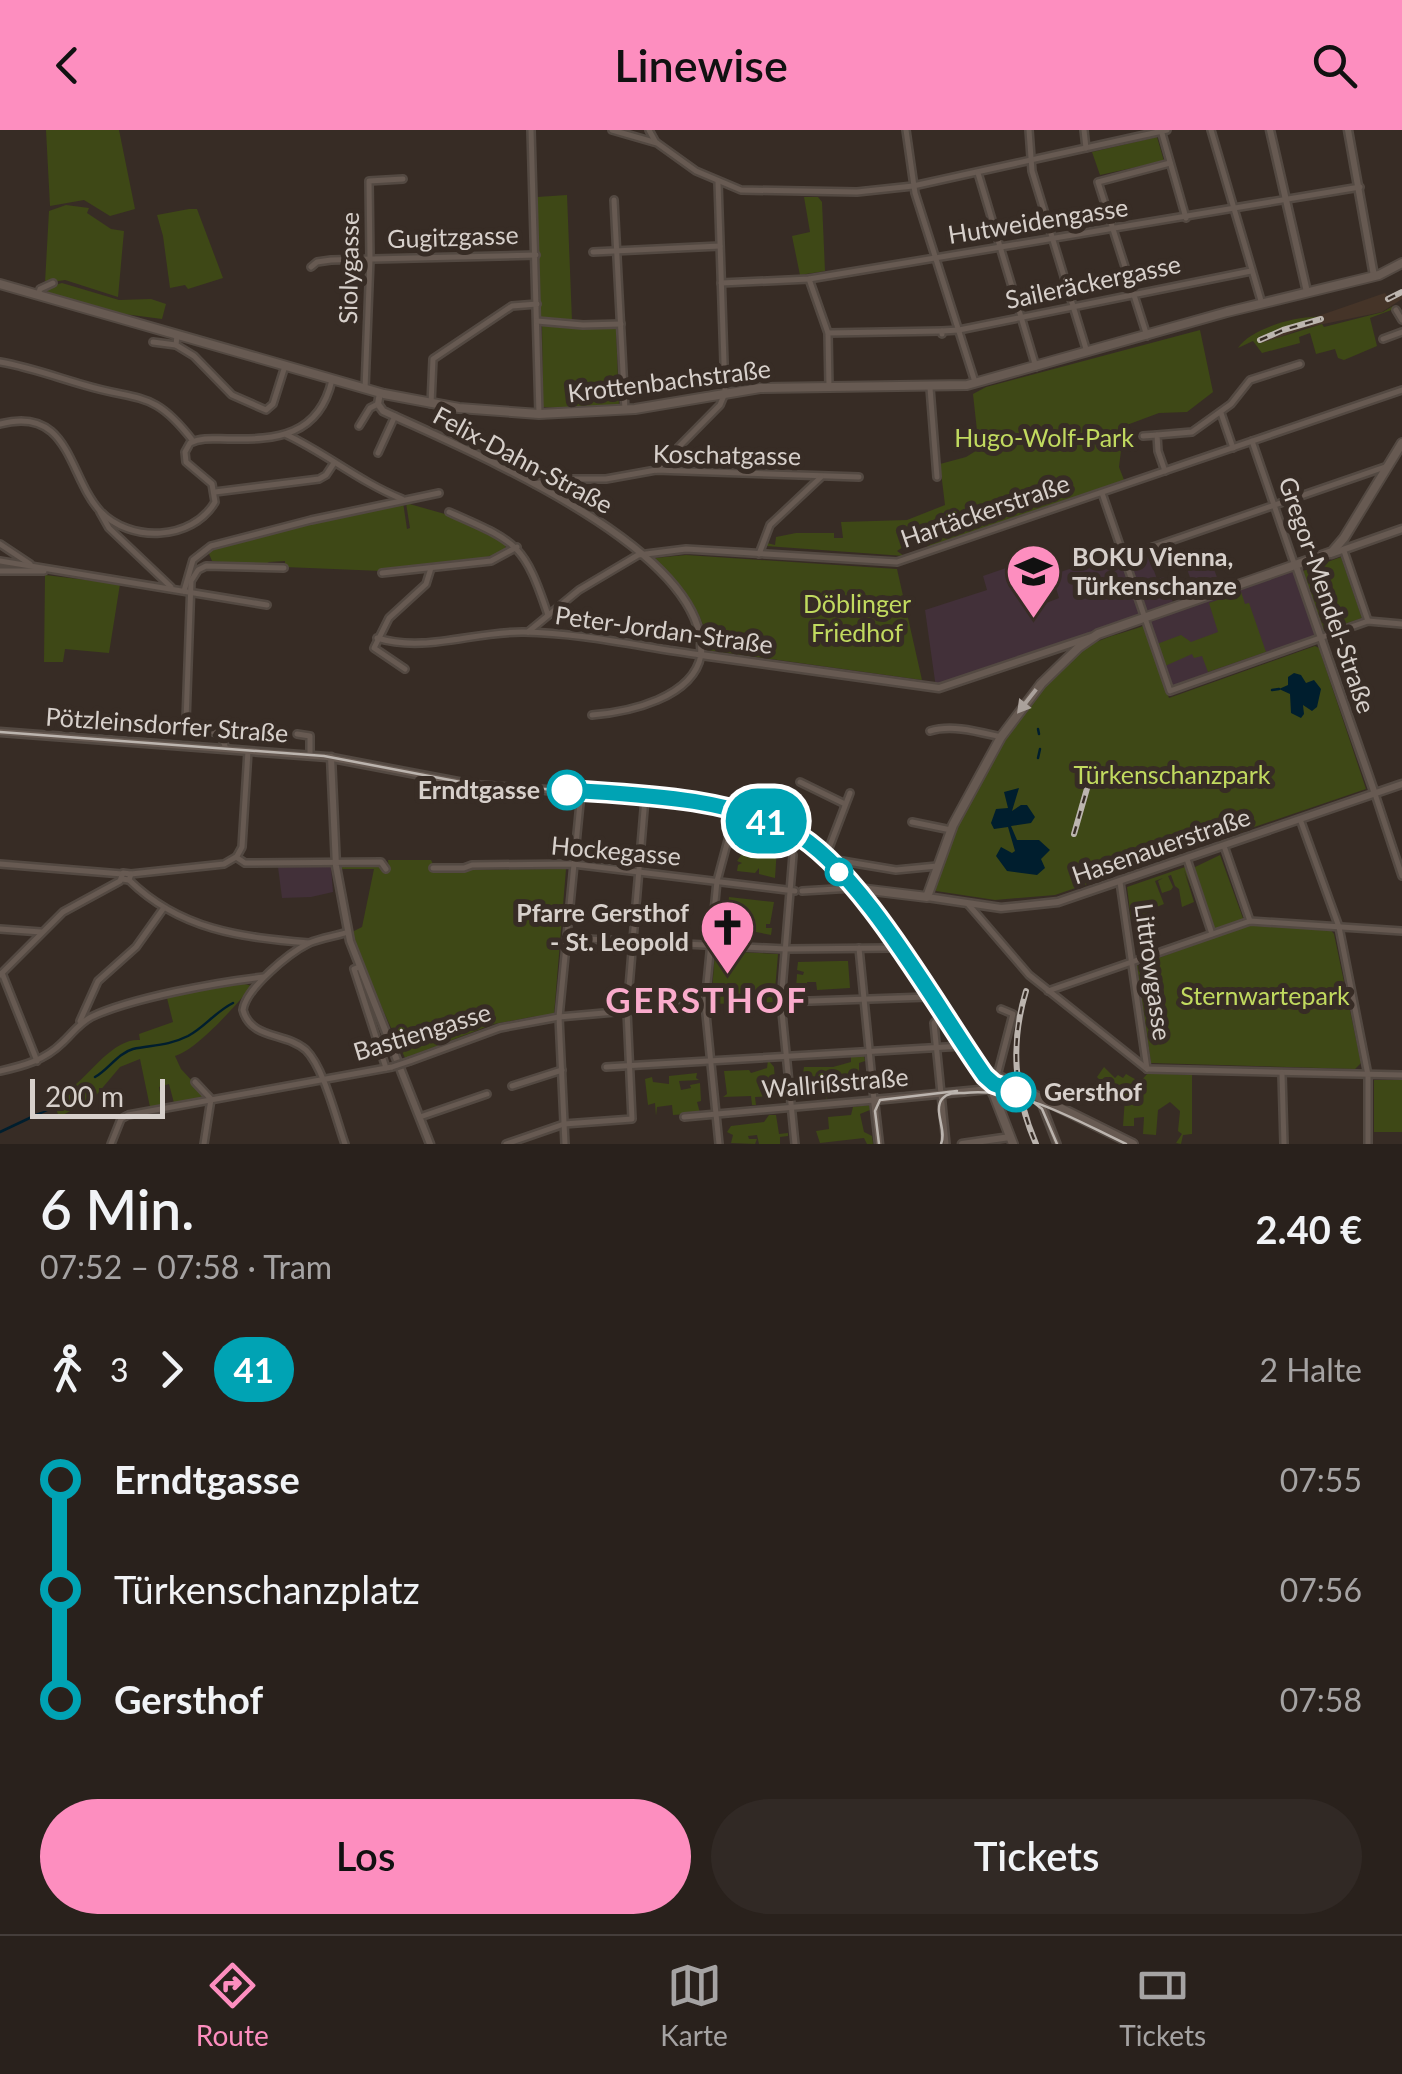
<!DOCTYPE html>
<html lang="de">
<meta charset="utf-8">
<style>
:root{--surface:#29211c;--page:#312925;--text:#f1f3f6;--muted:#a5a3a3;--line:#453e3b;--accent:#fd8ebf}
body{margin:0;font-family:Lato,sans-serif;background:var(--page);color:var(--text);height:100vh;display:flex;flex-direction:column;font-size:38px;white-space:nowrap}
*{box-sizing:border-box;margin:0}
p{font-size:32px;color:var(--muted)}
.icon{flex:none;width:55px;height:55px;fill:none;stroke:currentColor;stroke-width:2;stroke-linecap:round;stroke-linejoin:round}
.map{position:relative;height:1014px;overflow:hidden}
.side{display:flex;flex-direction:column;background:var(--surface);flex:1}
.side>*{flex:none}
.badge{padding:0 20px;border-radius:32px;font-size:35px;line-height:65px}
.scale{position:absolute;left:30px;bottom:25px;width:135px;box-sizing:border-box;padding-left:10px;border:5px solid #d7d0cb;border-top:0;font-size:28px;line-height:35px;white-space:nowrap;color:#d7d0cb;-webkit-text-stroke:8px #372c25;paint-order:stroke}
.map>.badge{position:absolute;translate:-50% -50%;box-shadow:0 0 0 5px #fff}
.legs{display:flex;align-items:center;gap:15px;height:110px;padding:0 40px;font-size:32px}
.legs p{margin-inline-start:auto}
.overview{display:flex;align-items:center;justify-content:space-between;height:170px;padding:0 40px}
h1{font-size:55px;font-weight:600;line-height:75px}
.primary-button{display:flex;gap:20px;margin-top:auto;padding:20px 40px}
.primary-button a{flex:1;height:115px;border-radius:60px;background:var(--accent);color:#111;font-size:40px;font-weight:600;line-height:115px;text-align:center}
.primary-button a+a{background:var(--page);color:var(--text)}
ul{padding:0 40px;list-style:none}
li{display:flex;align-items:center;gap:35px;height:110px;font-size:38px}
li i{display:grid;place-items:center;width:15px;height:100%;margin:0 12px;background:currentColor}
li i::after{content:'';width:25px;height:25px;margin:-12px;border:8px solid;border-radius:50%;background:var(--surface)}
li p{margin-inline-start:auto}
li:first-child i{background:linear-gradient(#0000 50%,currentColor 0)}
li:last-child i{background:linear-gradient(currentColor 50%,#0000 0)}
header{display:flex;justify-content:space-between;align-items:center;height:130px;padding:0 40px;background:var(--accent);color:#111;font-size:45px;font-weight:600}
.tab-bar{display:flex;justify-content:space-around;align-items:center;height:140px;border-top:2px solid var(--line);background:var(--surface);font-size:28px;color:var(--muted)}
.tab-bar a{display:grid;justify-items:center;gap:5px}
.tab-bar .on{color:var(--accent)}
.map>svg:first-child{display:block}
</style>
<header><svg class="icon" aria-label="back" viewBox="0 0 24 24"><path d="M15 5l-7 7 7 7"/></svg>Linewise<svg class="icon" aria-label="search" viewBox="0 0 24 24"><circle cx="10" cy="10" r="6"/><path d="M15 15l6 6"/></svg></header>
<div class="map">
<svg width="1402" height="1014" viewBox="0 0 1402 1014">
<rect width="100%" height="100%" fill="#372c25"/>
<polygon fill="#453428" points="1402,159 1402,169 1382,182 1304,198 1262,214 1258,207 1379,165 1385,163 1388,167"/>
<g fill="#423039">
<polygon points="1146,419 1157,449 1164,447 1175,478 1198,470 1187,439 1211,431 1222,461 1296,436 1320,508 1170,561 1145,489 936,558 925,480 987,460 983,446 1006,438 1026,474 1036,477 1059,468 1052,445 1121,421 1124,427"/>
<polygon points="278,737 331,737 333,762 311,767 282,768"/>
</g>
<g fill="#3e4816">
<polygon points="46,0 119,0 135,79 110,86 84,70 50,76"/>
<polygon points="1157,7 1164,31 1100,45 1092,22"/>
<polygon points="567,65 572,191 540,187 537,67"/>
<polygon points="804,67 818,67 822,72 825,141 800,145 792,106 810,102"/>
<polygon points="66,75 89,78 87,83 111,99 124,101 118,167 65,150 45,153 49,81"/>
<polygon points="189,79 197,79 223,148 188,159 185,155 170,158 163,106 157,85"/>
<polygon points="62,153 119,170 151,169 166,174 162,189 124,184 47,162 51,156"/>
<path d="M 1393,176 L 1394,179 L 1370,188 L 1377,216 L 1344,230 L 1338,228 L 1335,219 L 1316,224 L 1310,203 L 1299,207 L 1300,213 L 1262,223 L 1253,211 L 1238,218 C 1251,198 1300,185 1320,187 L 1259,207 L 1261,213 L 1322,194 L 1324,197 L 1383,182 Z"/>
<polygon points="542,194 616,197 619,275 568,279 543,277"/>
<polygon points="1200,200 1213,262 1187,282 1159,283 1124,296 1119,337 1124,350 928,418 922,405 897,421 904,426 766,416 767,413 775,415 776,407 796,403 834,403 834,408 843,408 841,392 907,390 945,375 940,334 966,327 979,319 973,264 986,257"/>
<polygon points="403,372 407,399 410,398 406,373 452,386 506,414 505,421 483,428 382,441 285,437 285,431 269,432 263,436 212,431 207,419"/>
<path d="M 686,425 L 897,439 L 922,550 L 707,520 C 708,483 678,453 655,428 Z"/>
<polygon points="1341,427 1362,488 1324,501 1303,441"/>
<polygon points="45,445 120,454 109,523 65,519 63,532 44,532"/>
<polygon points="1241,462 1245,474 1249,473 1266,522 1208,542 1202,526 1194,528 1192,524 1165,536 1157,514 1181,505 1191,512 1218,502 1209,473"/>
<path d="M 1143,496 L 1169,568 L 1315,516 L 1319,518 L 1366,659 L 1055,765 L 995,770 L 936,761 L 934,757 C 962,681 997,602 1057,544 C 1067,534 1079,521 1092,514 C 1108,506 1127,502 1143,496 Z"/>
<polygon points="744,700 746,705 758,710 756,714 760,711 777,718 775,748 759,744 759,738 755,743 737,741 738,735 742,733 737,731 742,724 738,722"/>
<polygon points="1220,725 1244,791 1215,801 1193,738"/>
<polygon points="388,730 431,730 436,740 566,739 554,885 490,898 537,886 494,894 405,928 369,850 352,802 362,797 374,739 341,739 341,733 382,734 384,740 389,739"/>
<polygon points="1185,737 1197,771 1184,740 1194,772 1182,777 1179,759 1175,756 1171,745 1168,746 1173,757 1171,760 1162,763 1158,751 1163,748 1155,751 1164,774 1147,781 1146,789 1131,789 1127,757"/>
<polygon points="729,767 774,772 770,794 766,794 766,798 772,798 771,805 751,801 747,804 749,792 741,791 739,799 744,800 744,804 725,803"/>
<polygon points="1253,793 1330,799 1334,804 1361,933 1355,939 1151,933 1137,836"/>
<polygon points="719,821 778,824 774,872 760,873 746,866 744,873 711,874 715,822"/>
<polygon points="839,831 848,831 850,858 817,860 816,852 807,852 808,859 796,859 797,844 803,845 804,842 797,840 798,832"/>
<path d="M 238,852 L 252,856 C 236,875 198,919 175,926 L 181,939 L 207,967 L 174,973 L 169,954 L 159,957 L 162,975 L 150,977 L 140,929 L 120,937 L 93,969 L 59,987 L 53,970 L 78,962 L 75,955 C 93,940 115,908 140,910 L 139,904 L 173,892 L 167,868 Z"/>
<polygon points="851,926 864,926 865,931 859,933 859,956 850,954 849,960 832,961 826,953 827,969 820,961 805,963 803,947 812,946 811,942 803,943 804,937 833,937 851,932"/>
<polygon points="768,930 774,937 776,965 772,965 772,973 770,966 755,967 756,975 752,975 751,966 723,967 727,964 724,941 749,940 751,943 767,938"/>
<polygon points="1104,937 1115,948 1118,945 1123,948 1126,944 1140,952 1148,943 1192,945 1192,1004 1183,1005 1181,1014 1176,1013 1182,1004 1178,1001 1180,981 1170,972 1158,980 1156,1005 1143,1004 1144,987 1134,988 1134,996 1123,996 1125,968 1117,969 1094,957 1102,952 1097,947"/>
<polygon points="697,943 696,948 699,950 679,951 681,960 691,958 690,955 700,953 701,971 697,972 700,983 673,985 672,975 657,977 656,986 655,973 648,975 645,949 652,947 653,952 669,954 669,946"/>
<rect x="1374" y="950" width="28" height="52"/>
<polygon points="869,975 870,980 860,984 864,1002 872,1006 873,1014 867,1014 864,1008 820,1013 816,1001 829,999 828,987 851,985 853,977"/>
<polygon points="769,985 776,985 779,1004 788,1003 788,1006 780,1007 780,1014 759,1014 757,1005 748,1006 749,1009 757,1009 755,1014 731,1013 733,1005 727,1002 731,996 764,992"/>
</g>
<g fill="#001e2e">
<polygon points="1294,543 1301,545 1306,553 1314,550 1321,559 1317,577 1312,581 1303,575 1304,584 1301,588 1291,583 1290,564 1279,559 1288,555 1288,547"/>
<polygon points="1019,658 1012,681 1021,675 1027,675 1035,687 1031,693 1011,696 1017,710 1039,710 1050,720 1041,729 1045,738 1037,745 1007,741 996,726 1001,717 1012,723 1015,721 1008,697 994,699 991,693 996,679 1008,678 1004,662"/>
</g>
<g fill="none" stroke-linecap="round" stroke-linejoin="round">
<g stroke="#001e2e" stroke-width="2.5">
<polyline points="1272,560 1279,559"/>
<polyline points="1038,599 1039,604"/>
<polyline points="1038,628 1040,619"/>
<path d="M 95,947 C 108,940 118,923 133,919 C 152,915 168,916 188,906 C 205,897 215,882 233,873"/>
<polyline points="0,1002 53,977"/>
</g>
<defs>
<g id="minor">
<polyline points="531,0 539,284"/>
<polyline points="612,0 657,13 696,41 741,60 857,62 913,56 1167,0"/>
<polyline points="649,0 655,11"/>
<polyline points="906,0 915,63 975,252"/>
<polyline points="1029,0 1032,41 1087,222"/>
<polyline points="1084,0 1086,18"/>
<polyline points="1161,0 1186,88"/>
<polyline points="1211,0 1262,174"/>
<polyline points="978,43 1036,237"/>
<polyline points="614,70 625,280"/>
<polyline points="593,122 720,116"/>
<polyline points="311,137 317,132 331,130 536,125"/>
<polyline points="809,149 828,203 829,258"/>
<polyline points="721,153 809,149 1360,57"/>
<polyline points="38,165 40,159 53,153"/>
<polyline points="1396,180 1402,190"/>
<polyline points="537,191 583,195 621,194"/>
<polyline points="828,203 942,201"/>
<polyline points="942,204 942,201 959,200 1251,141"/>
<polyline points="177,205 176,215 194,226 232,265 266,280 273,274 285,236"/>
<polyline points="1147,206 1098,52 1170,33"/>
<polyline points="1383,209 1402,202"/>
<polyline points="153,212 176,215"/>
<path d="M 0,232 C 29,237 56,247 84,255 C 140,272 153,259 193,311"/>
<polyline points="930,258 937,347"/>
<polyline points="365,259 370,129 369,51 403,49"/>
<polyline points="431,274 433,229 512,176 537,174"/>
<polyline points="1221,283 1233,318"/>
<path d="M 0,294 C 70,275 68,346 100,381 C 130,413 192,411 215,372 L 212,354 L 186,332 L 185,322 L 190,313 C 202,307 215,309 228,309 C 277,310 319,306 332,250"/>
<polyline points="359,296 370,278 378,274"/>
<path d="M 287,305 C 327,324 360,352 402,369"/>
<polyline points="1143,306 1157,305"/>
<polyline points="1252,311 1295,436"/>
<polyline points="378,323 395,286"/>
<polyline points="656,340 720,275 725,263 718,52"/>
<polyline points="1165,341 1158,321 1157,305 1192,302 1231,274 1250,250 1300,234"/>
<polyline points="535,354 557,349 606,349 656,340 859,347"/>
<polyline points="215,362 319,349 326,345 334,333"/>
<polyline points="1102,363 1170,561 1368,491 1402,494"/>
<polyline points="100,382 109,398 171,457"/>
<path d="M 449,382 C 517,412 524,413 548,485"/>
<polyline points="0,414 30,434"/>
<polyline points="1344,421 1368,491"/>
<polyline points="759,424 770,395 821,347"/>
<polyline points="1124,427 1385,337"/>
<polyline points="0,431 267,475"/>
<polyline points="0,441 44,441"/>
<polyline points="382,443 491,431 517,417"/>
<polyline points="184,461 193,430 211,416 311,390 439,363"/>
<polyline points="528,502 579,460 638,425 686,419 897,432 1402,260"/>
<path d="M 377,508 C 426,523 474,501 524,502 C 583,503 642,517 701,525 C 693,568 629,582 592,585"/>
<polyline points="405,539 374,518 389,488 426,454 431,438"/>
<path d="M 930,601 C 952,594 979,602 1001,607"/>
<polyline points="297,604 310,606 310,625"/>
<polyline points="226,619 221,605 186,591 191,451 198,440 206,436 284,438"/>
<polyline points="800,652 845,674"/>
<polyline points="850,663 824,731 830,729 896,740 937,736"/>
<polyline points="1375,664 1402,746"/>
<polyline points="1300,689 1339,797 1368,945 1368,1014"/>
<polyline points="912,692 951,700"/>
<polyline points="1224,716 1250,791"/>
<polyline points="793,725 781,872 795,1014"/>
<polyline points="237,726 242,717 248,621"/>
<polyline points="1187,729 1212,804"/>
<polyline points="0,734 122,744"/>
<polyline points="433,738 464,738 472,735 573,734 795,761"/>
<polyline points="131,744 224,734 236,727 245,733 381,732 386,739"/>
<path d="M 129,750 C 180,800 240,807 309,813"/>
<polyline points="1120,752 1147,939"/>
<polyline points="802,761 853,758"/>
<polyline points="968,774 1029,845 1147,939"/>
<polyline points="0,799 41,802"/>
<polyline points="567,808 785,819 893,818"/>
<polyline points="359,837 354,839 386,938"/>
<polyline points="2,843 37,931"/>
<polyline points="0,845 63,782 120,751 123,743 131,744 129,750 122,749"/>
<polyline points="1048,861 1250,791 1402,801"/>
<polyline points="781,872 928,867"/>
<polyline points="942,884 934,893 946,1014"/>
<polyline points="80,891 98,851 136,817 163,779"/>
<polyline points="410,931 500,898 559,887 705,874"/>
<polyline points="606,937 963,916"/>
<polyline points="1147,939 1402,945"/>
<path d="M 0,941 C 23,936 45,930 62,913 C 73,903 78,894 91,887 C 131,868 218,852 264,847"/>
<polyline points="1282,944 1284,1014"/>
<polyline points="997,946 1013,884 1001,879"/>
<polyline points="195,952 211,969 204,1014"/>
<polyline points="512,956 562,940"/>
<polyline points="1040,970 1057,1014"/>
<polyline points="420,987 487,964"/>
<polyline points="684,987 874,970 859,818"/>
<polyline points="111,1014 121,989 128,985 392,937"/>
<path d="M 345,1014 C 336,989 324,938 306,920 C 286,902 251,910 243,880 C 246,858 289,823 309,813 C 321,808 336,806 348,802"/>
<polyline points="506,1014 564,994 632,989 627,881 645,668"/>
<polyline points="565,1014 559,887 581,663"/>
<polyline points="719,1014 705,874 717,751 735,684"/>
</g>
<g id="tertiary">
<polyline points="1270,0 1307,162"/>
<polyline points="1348,0 1374,146"/>
<path d="M 380,263 L 378,274 L 383,281 C 464,319 710,418 701,525 L 939,558 L 1091,507"/>
<polyline points="1331,424 1402,399"/>
<polyline points="1296,436 1375,664"/>
<polyline points="0,602 327,627 474,655 675,669 753,688 788,701 853,758"/>
<polyline points="331,627 336,736 350,811 430,1014"/>
<polyline points="927,767 1001,778 1058,772 1402,654"/>
<polyline points="879,1014 874,970 990,959"/>
<polyline points="962,1014 1010,1007"/>
</g>
<g id="secondary">
<polyline points="0,154 384,264 459,278 539,284 635,279 760,258 967,255 1227,182 1379,145 1402,133"/>
<polyline points="853,758 927,767 953,695 1001,607 1041,554 1079,517 1098,504 1332,422 1344,408 1402,313"/>
<polyline points="853,758 977,936 994,965 1013,1014"/>
<polyline points="981,938 1008,951"/>
<polyline points="990,959 999,952 1016,956 1133,1014"/>
</g>
</defs>
<use href="#minor" stroke="#534942" stroke-width="10"/>
<use href="#tertiary" stroke="#534942" stroke-width="11"/>
<use href="#secondary" stroke="#534942" stroke-width="12"/>
<use href="#minor" stroke="#675a52" stroke-width="5"/>
<use href="#tertiary" stroke="#675a52" stroke-width="6"/>
<use href="#secondary" stroke="#675a52" stroke-width="8"/>
<g stroke="#bcb5af" stroke-width="2.5">
<polyline points="0,602 324,626 471,654 672,668 772,693 804,709 858,761 985,946 1002,961"/>
<polyline points="1032,971 1042,979 1057,1014"/>
<polyline points="879,1014 875,981 880,970 957,961"/>
<path d="M 941,1014 C 947,1000 933,981 942,969 C 948,962 957,963 964,963 C 1023,957 1075,990 1126,1014"/>
</g>
<defs>
<g id="rail">
<polyline points="1388,169 1402,162"/>
<polyline points="1260,210 1283,200 1321,189"/>
<polyline points="1074,704 1092,641"/>
<path d="M 1026,861 C 1010,914 1014,963 1036,1014"/>
</g>
</defs>
<use href="#rail" stroke="#bcb5af" stroke-width="6"/>
<use href="#rail" stroke="#372c25" stroke-width="2.5" stroke-dasharray="8" stroke-linecap="butt"/>
<defs>
<polyline id="minor-bridge" points="392,937 410,931"/>
</defs>
<use href="#minor-bridge" stroke="#534942" stroke-width="10" stroke-linecap="butt"/>
<use href="#minor-bridge" stroke="#675a52" stroke-width="5"/>
</g>
<defs><path id="oneway-solid" d="M-6-.8H1V-3.2L6.5 0L1 3.2V.8H-6Z" transform="scale(2.5)"/></defs>
<use fill="#aaa19b" href="#oneway-solid" transform="translate(1027 571) rotate(128)"/>
<g fill="none" stroke-linecap="round" stroke-linejoin="round">
<defs>
<path id="line-1" d="M 567,660 C 639,665 726,667 791,701 C 860,737 938,880 985,946 L 994,954 L 1016,962"/>
</defs>
<use href="#line-1" stroke="#fff" stroke-width="22"/>
<use href="#line-1" stroke="#00a3b4" stroke-width="15"/>
</g>
<defs>
<symbol id="university-pin" viewBox="-11 -11 22 30"><path d="M0 17L-7.5 6A9.5 9.5 0 1 1 7.5 6Z" fill="#fd8ebf" stroke="#372c25"/><path d="M0-5L7-2L0 1L-7-2ZM-4 1L0 2.5L4 1V4Q0 6-4 4Z" fill="#111"/></symbol>
<symbol id="church-pin" viewBox="-11 -11 22 30"><path d="M0 17L-7.5 6A9.5 9.5 0 1 1 7.5 6Z" fill="#fd8ebf" stroke="#372c25"/><path d="M-1.2-6h2.4v3.5h3.3v2.4h-3.3V6h-2.4V-.1h-3.3v-2.4h3.3Z" fill="#111"/></symbol>
</defs>
<g fill-rule="evenodd">
<use href="#university-pin" x="1002" y="410" width="63" height="86"/>
<use href="#church-pin" x="696" y="766" width="63" height="86"/>
</g>
<g fill="#fff" stroke="#00a3b4" stroke-width="5">
<circle cx="567" cy="660" r="18"/>
<circle cx="839" cy="742" r="12"/>
<circle cx="1016" cy="962" r="18"/>
</g>
<g text-anchor="middle" stroke-width="10" stroke-linejoin="round" paint-order="stroke">
<g font-size="25" fill="#d7d0cb" stroke="#372c25">
<text transform="translate(1038 91) rotate(-9)" y="9">Hutweidengasse</text>
<text transform="translate(453 107) rotate(-2)" y="9">Gugitzgasse</text>
<text transform="translate(349 138) rotate(-89)" y="9">Siolygasse</text>
<text transform="translate(1093 152) rotate(-12)" y="9">Saileräckergasse</text>
<text transform="translate(669 251) rotate(-7)" y="9">Krottenbachstraße</text>
<text transform="translate(727 325) rotate(1)" y="9">Koschatgasse</text>
<text transform="translate(523 330) rotate(28)" y="9">Felix-Dahn-Straße</text>
<text transform="translate(985 381) rotate(-19)" y="9">Hartäckerstraße</text>
<text transform="translate(1327 465) rotate(71)" y="9">Gregor-Mendel-Straße</text>
<text transform="translate(664 500) rotate(8)" y="9">Peter-Jordan-Straße</text>
<text transform="translate(167 595) rotate(4)" y="9">Pötzleinsdorfer Straße</text>
<text transform="translate(1161 716) rotate(-19)" y="9">Hasenauerstraße</text>
<text transform="translate(616 721) rotate(5)" y="9">Hockegasse</text>
<text transform="translate(1153 842) rotate(82)" y="9">Littrowgasse</text>
<text transform="translate(422 902) rotate(-17)" y="9">Bastiengasse</text>
<text transform="translate(835 953) rotate(-5)" y="9">Wallrißstraße</text>
</g>
<g font-size="25" fill="#c1da5f" stroke="#372c25">
<text x="1044" y="317">Hugo-Wolf-Park</text>
<text x="857" y="483">Döblinger<tspan x="857" dy="29">Friedhof</tspan></text>
<text x="1172" y="654">Türkenschanzpark</text>
<text x="1265" y="875">Sternwartepark</text>
</g>
<g font-size="25" font-weight="bold" fill="#d7d0cb" stroke="#372c25" text-anchor="start">
<text x="1072" y="436">BOKU Vienna,<tspan x="1072" dy="29">Türkenschanze</tspan></text>
<text x="689" y="792" text-anchor="end">Pfarre Gersthof<tspan x="689" dy="29">- St. Leopold</tspan></text>
</g>
<g font-size="25" font-weight="bold" fill="#d7d0cb" stroke="#372c25" text-anchor="end">
<text x="540" y="669">Erndtgasse</text>
<text x="1044" y="971" text-anchor="start">Gersthof</text>
</g>
<g font-size="35" font-weight="bold" letter-spacing="2.5" fill="#faabcc" stroke="#372c25">
<text x="707" y="883">GERSTHOF</text>
</g>
</g>
</svg>
<div class="scale">200 m</div>
<b class="badge" style="left:766px;top:691px;background:#00a3b4;color:#fff">41</b>
</div>
<section class="side">
<div class="overview"><div><h1>6 Min.</h1><p>07:52 – 07:58 · Tram</p></div><b>2.40 €</b></div>
<div class="legs"><svg class="icon" aria-label="walk" viewBox="0 0 24 24"><circle cx="13" cy="4" r="2"/><path d="M13 8l-2 6 4 7M11 14l-3 7M7 12l3-4h3l4 4"/></svg>3<svg class="icon" aria-label="forward" viewBox="0 0 24 24"><path d="M9 5l7 7-7 7"/></svg><b class="badge" style="background:#00a3b4;color:#fff">41</b><p>2 Halte</p></div>
<ul>
<li><i style="color:#00a3b4"></i><b>Erndtgasse</b><p>07:55</p></li>
<li><i style="color:#00a3b4"></i><span>Türkenschanzplatz</span><p>07:56</p></li>
<li><i style="color:#00a3b4"></i><b>Gersthof</b><p>07:58</p></li>
</ul>
<div class="primary-button"><a>Los</a><a>Tickets</a></div>
</section>
<nav class="tab-bar">
<a class="on"><svg class="icon" aria-label="directions" viewBox="0 0 24 24"><path d="M12 3l9 9-9 9-9-9zM9 14v-3h6M13 9l2 2-2 2"/></svg>Route</a>
<a><svg class="icon" aria-label="map" viewBox="0 0 24 24"><path d="M3 6l6-2 6 2 6-2v14l-6 2-6-2-6 2zM9 4v14M15 6v14"/></svg>Karte</a>
<a><svg class="icon" aria-label="tickets" viewBox="0 0 24 24"><path d="M3 7h18v10H3zM15 7v10"/></svg>Tickets</a>
</nav>
